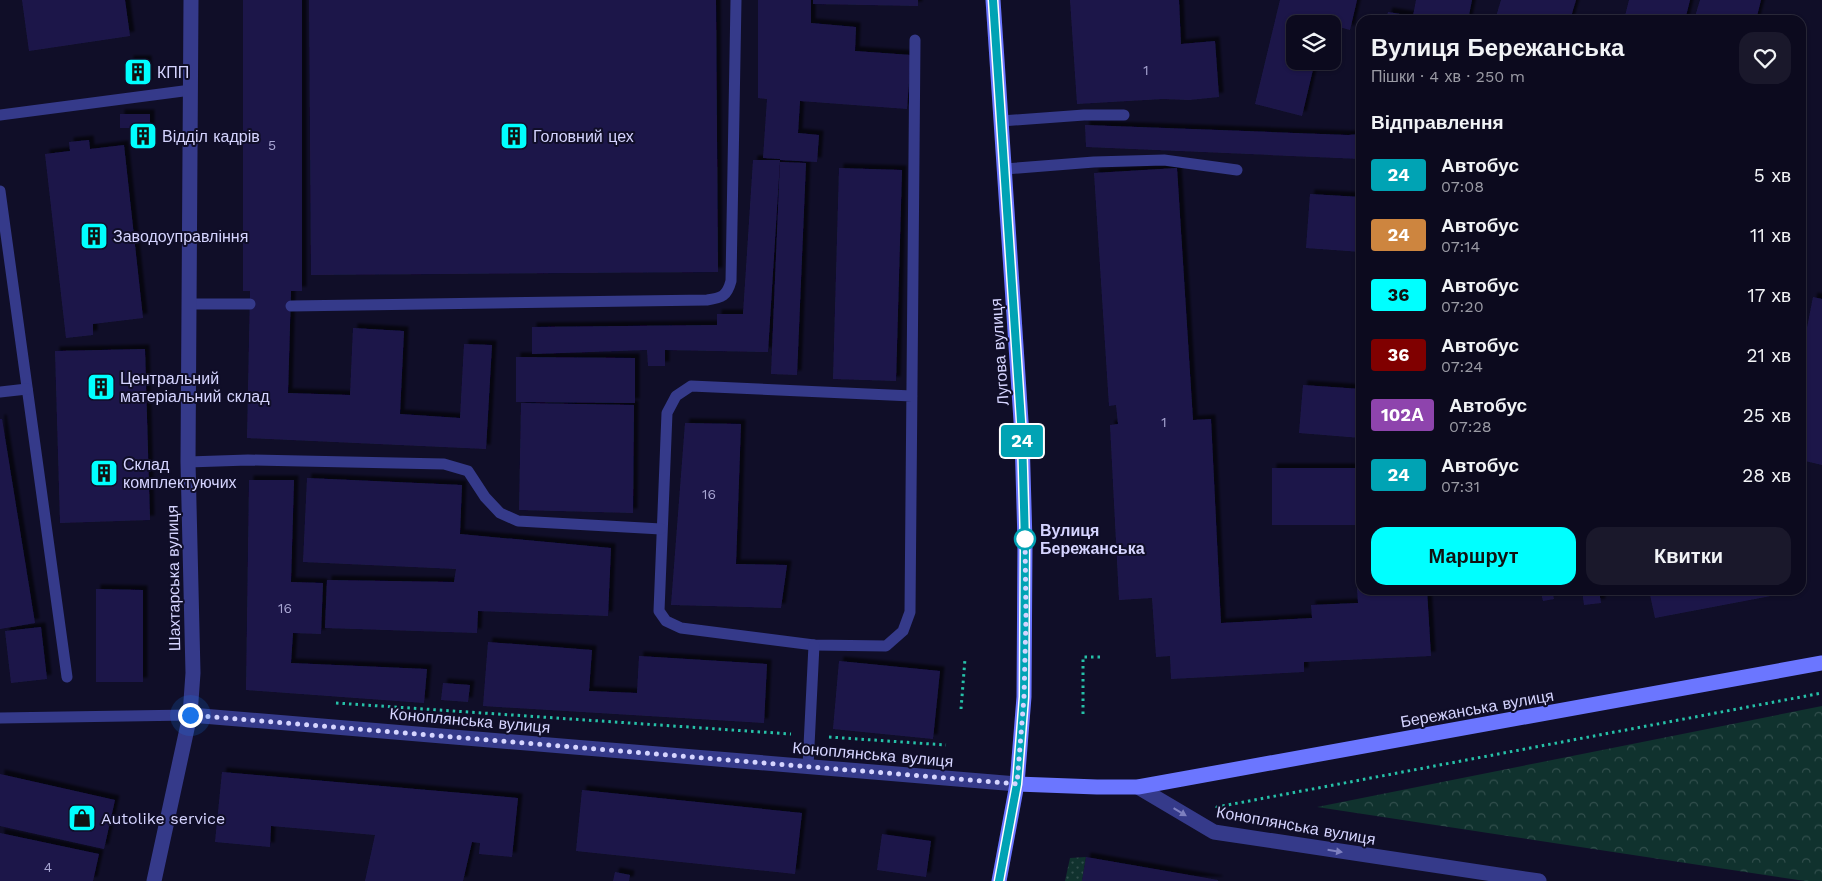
<!DOCTYPE html>
<html lang="uk">
<meta charset="utf-8">
<style>
:root{--surface:#0c0a1e;--page:#1a182b;--text:#f1f3f6;--muted:#9a9aa4;--line:#2c2b3c;--accent:#0ff}
body{margin:0;font-family:"Work Sans",sans-serif;background:var(--page);color:var(--text);height:100vh;display:flex;flex-direction:column;font-size:19px;white-space:nowrap}
*{box-sizing:border-box;margin:0}
p{font-size:16px;color:var(--muted)}
.icon{flex:none;width:28px;height:28px;fill:none;stroke:currentColor;stroke-width:2;stroke-linecap:round;stroke-linejoin:round}
.map{position:relative;flex:1;overflow:hidden}
.details{position:absolute;left:1356px;top:15px;width:450px;height:580px;display:flex;flex-direction:column;background:var(--surface);border-radius:15px;box-shadow:0 1px 4px #0004,0 0 0 1px var(--line)}
.details>*{flex:none}
.badge{padding:0 10px;border-radius:4px;font-size:18px;line-height:32px}
.buttons{position:absolute;left:1286px;top:15px;display:grid;gap:10px}
.buttons a{display:grid;place-items:center;width:55px;height:55px;border-radius:10px;background:var(--surface);box-shadow:0 1px 4px #0004,0 0 0 1px var(--line);font-size:25px}
.you{position:absolute;width:25px;height:25px;margin:-12px;border:4px solid #fff;border-radius:50%;background:#1a73e8;box-shadow:0 0 0 8px #1a73e833}
.map>.badge{position:absolute;translate:-50% -50%;box-shadow:0 0 0 2px #fff}
h2{padding:0 15px;font-size:19px;line-height:45px}
.round{display:grid;place-items:center;flex:none;width:52px;height:52px;border-radius:15px;background:var(--page)}
.overview{display:flex;align-items:center;justify-content:space-between;height:85px;padding:0 15px}
h1{font-size:24px;font-weight:600;line-height:38px}
.button{display:flex;gap:10px;margin-top:auto;padding:10px 15px}
.button a{flex:1;height:58px;border-radius:15px;background:var(--accent);color:#111;font-size:20px;font-weight:600;line-height:58px;text-align:center}
.button a+a{background:var(--page);color:var(--text)}
ul{padding:0;list-style:none}
li{display:flex;align-items:center;gap:15px;height:60px;padding:0 15px}
li div{flex:1}
li b{display:block;font-size:19px}
li em{font-style:normal}
li .badge{min-width:55px;font-weight:700;text-align:center}
.map>svg:first-child{display:block}
</style>
<div class="map">
<svg width="1822" height="881" viewBox="0 0 1822 881">
<defs>
<pattern id="grass-dots" width="8" height="8" patternUnits="userSpaceOnUse" patternTransform="scale(1.25)"><rect width="8" height="8" fill="#10322e"/><path d="M2 2h.1M6 6h.1" fill="none" stroke="#324f4d" stroke-width="1.8" stroke-linecap="round"/></pattern>
<pattern id="forest-crowns" width="20" height="18" patternUnits="userSpaceOnUse" patternTransform="scale(1.25)"><rect width="20" height="18" fill="#10322e"/><path d="M2 6a3 3 0 1 1 6 0M12 15a3 3 0 1 1 6 0" fill="none" stroke="#324f4d"/></pattern>
<filter id="shadow"><feDropShadow dx="4.5" dy="-4.5" stdDeviation="1" flood-color="#0009"/></filter>
</defs>
<rect width="100%" height="100%" fill="#100e28"/>
<polygon fill="url(#grass-dots)" points="1086,857 1082,881 1065,881 1070,858"/>
<polygon fill="url(#forest-crowns)" points="1822,706 1822,881 1805,881 1317,807"/>
<g fill="#1d184a" filter="url(#shadow)">
<polygon points="22,0 125,0 130,36 29,51"/>
<polygon points="243,0 302,0 302,291 291,291 288,393 350,395 353,328 404,331 400,414 460,418 464,344 492,345 486,449 247,438 250,291 243,291"/>
<polygon points="309,0 716,0 718,272 311,275"/>
<polygon points="758,0 811,0 811,23 856,27 855,51 911,55 907,109 800,101 798,133 819,135 817,162 780,160 780,158 780,159 763,158 767,99 758,98"/>
<polygon points="813,0 918,0 918,6 813,4"/>
<polygon points="1070,0 1179,0 1181,44 1215,41 1219,97 1189,100 1163,99 1077,104"/>
<polygon points="1280,0 1357,0 1350,30 1332,25 1332,24 1295,24 1295,61 1315,61 1302,116 1255,104"/>
<polygon points="1416,0 1472,0 1468,20 1386,20 1388,12 1413,16"/>
<polygon points="1501,0 1576,0 1570,20 1495,20"/>
<polygon points="1629,0 1690,0 1685,20 1624,20"/>
<polygon points="1700,0 1761,0 1756,20 1694,20"/>
<polygon points="129,60 147,60 148,84 129,85"/>
<polygon points="120,114 150,114 150,143 135,143 135,128 120,128"/>
<polygon points="1085,125 1348,135 1361,134 1361,159 1086,147"/>
<polygon points="89,140 90,149 124,145 143,318 93,324 93,335 66,338 45,154 70,151 69,142"/>
<polygon points="753,160 780,160 768,352 665,350 665,366 648,366 647,350 532,354 532,327 717,325 717,314 743,314"/>
<polygon points="780,162 806,163 797,375 771,374"/>
<polygon points="839,168 902,170 896,381 833,379"/>
<polygon points="1177,168 1193,420 1211,419 1221,623 1312,618 1311,605 1358,603 1356,573 1361,573 1361,590 1427,590 1431,656 1304,662 1304,672 1171,679 1170,656 1156,657 1152,598 1119,600 1110,425 1118,424 1116,405 1109,406 1094,173"/>
<polygon points="1310,194 1361,197 1361,252 1306,248"/>
<polygon points="1813,297 1822,299 1822,465 1801,460 1801,358"/>
<polygon points="145,349 150,520 60,523 55,351"/>
<polygon points="516,357 635,358 635,403 516,402"/>
<polygon points="1303,385 1361,389 1361,438 1299,433"/>
<polygon points="521,403 634,405 633,513 519,510"/>
<polygon points="0,419 2,419 35,623 0,629"/>
<polygon points="685,423 741,424 736,564 787,565 781,608 671,605"/>
<rect x="1272" y="468" width="89" height="57"/>
<polygon points="307,478 462,485 460,534 611,548 608,616 478,611 477,633 325,628 327,580 454,582 456,569 303,562"/>
<polygon points="249,480 294,480 291,582 323,583 321,634 293,633 291,663 427,669 424,703 246,690"/>
<polygon points="96,589 143,590 143,682 96,682"/>
<polygon points="1582,590 1599,590 1601,603 1584,605"/>
<polygon points="1649,590 1775,590 1776,595 1655,618"/>
<polygon points="1552,591 1554,599 1543,601 1541,593"/>
<polygon points="41,627 47,679 11,683 5,631"/>
<polygon points="488,642 592,650 589,691 637,693 639,656 767,664 764,723 483,706"/>
<polygon points="839,661 940,671 933,739 833,729"/>
<polygon points="443,683 470,685 468,702 441,700"/>
<polygon points="222,772 518,798 512,857 479,854 480,843 472,842 463,881 365,881 375,835 271,826 270,847 215,842"/>
<polygon points="0,774 115,800 104,849 0,826"/>
<polygon points="582,790 802,813 795,874 576,851"/>
<polygon points="0,833 99,854 93,881 0,881"/>
<polygon points="882,834 931,841 926,877 877,870"/>
<polygon points="1086,857 1218,880 1218,881 1082,881"/>
<polygon points="615,872 630,875 629,881 613,881"/>
</g>
<g fill="none" stroke-linecap="round" stroke-linejoin="round">
<g stroke="#26c1a8" stroke-width="3" stroke-dasharray="2.5 4" stroke-linecap="butt">
<polyline points="336,703 791,734"/>
<polyline points="961,709 965,659"/>
<polyline points="1083,714 1083,657 1100,657"/>
<polyline points="829,737 946,745"/>
<polyline points="1217,808 1217,807 1822,693"/>
</g>
<g stroke="#353a8a" stroke-width="11">
<polyline points="0,115 191,90"/>
<polyline points="1001,121 1084,115 1124,115"/>
<polyline points="1005,169 1094,162 1164,160 1237,170"/>
<polyline points="0,191 67,677"/>
<polyline points="188,304 250,304"/>
<path d="M 291,306 L 707,300 C 722,298 727,296 731,281 L 736,0"/>
<polyline points="0,392 27,389"/>
<polyline points="912,396 691,386 676,396 667,413 659,611 666,621 681,628 814,645 886,646 903,631 910,612 915,40"/>
<polyline points="188,462 248,460 444,464 468,471 485,497 500,513 518,521 661,529"/>
<polyline points="0,718 190,715"/>
<polyline points="808,766 814,645"/>
</g>
<g stroke="#353a8a" stroke-width="15">
<polyline points="190,715 1017,784"/>
<polyline points="1138,787 1214,832 1539,881"/>
<polyline points="154,881 190,715 193,673 188,462 191,0"/>
</g>
<g stroke="#6b76ff" stroke-width="15">
<polyline points="993,0 1022,436 1025,542 1024,697 1017,784 999,881"/>
<polyline points="1017,784 1097,787 1138,787 1822,663"/>
</g>
</g>
<defs><path id="oneway-solid" d="M-6-.8H1V-3.2L6.5 0L1 3.2V.8H-6Z" transform="scale(1.25)"/></defs>
<g fill="#7d7fbf">
<use href="#oneway-solid" transform="translate(1180 812) rotate(31)"/>
<use href="#oneway-solid" transform="translate(1335 851) rotate(9)"/>
</g>
<g fill="none" stroke-linecap="round" stroke-linejoin="round">
<defs>
<polyline id="line" points="993,0 1022,436 1025,542 1024,697 1017,784 999,881"/>
</defs>
<use href="#line" stroke="#fff" stroke-width="11"/>
<use href="#line" stroke="#00a3b4" stroke-width="8"/>
<polyline stroke="#d5d4ff" stroke-width="5" stroke-dasharray="0 9" points="190,715 1017,784 1024,697 1026,617 1025,539"/>
</g>
<defs>
<symbol id="building-square" viewBox="-11 -11 22 22"><rect x="-9" y="-9" width="18" height="18" rx="4" fill="#0ff" stroke="#100e28"/><path d="M-4-6H4V6H1V3H-1V6H-4ZM-2.5-4.3h1.7v1.8h-1.7ZM.8-4.3h1.7v1.8H.8ZM-2.5-1h1.7V.8h-1.7ZM.8-1h1.7V.8H.8Z" fill="#111"/></symbol>
<symbol id="shop-square" viewBox="-11 -11 22 22"><rect x="-9" y="-9" width="18" height="18" rx="4" fill="#0ff" stroke="#100e28"/><path d="M-5-2.5h2.3a2.7 3.5 0 0 1 5.4 0H5L5.5 6h-11ZM-1.5-2.5h3a1.5 2.3 0 0 0-3 0Z" fill="#111"/></symbol>
</defs>
<g fill-rule="evenodd">
<use href="#building-square" x="122" y="56" width="32" height="32"/>
<use href="#building-square" x="127" y="120" width="32" height="32"/>
<use href="#building-square" x="498" y="120" width="32" height="32"/>
<use href="#building-square" x="78" y="220" width="32" height="32"/>
<use href="#building-square" x="85" y="371" width="32" height="32"/>
<use href="#building-square" x="88" y="457" width="32" height="32"/>
<use href="#shop-square" x="66" y="802" width="32" height="32"/>
</g>
<circle fill="#fff" stroke="#00a3b4" stroke-width="2.5" cx="1025" cy="539" r="10"/>
<g text-anchor="middle" stroke-width="4" stroke-linejoin="round" paint-order="stroke">
<g font-size="14" fill="#a7a5d2">
<text x="1146" y="75">1</text>
<text x="272" y="150">5</text>
<text x="1164" y="427">1</text>
<text x="709" y="499">16</text>
<text x="285" y="613">16</text>
<text x="48" y="872">4</text>
</g>
<g font-size="16" fill="#d5d4ff" stroke="#100e28" text-anchor="start">
<text x="157" y="78">КПП</text>
<text x="162" y="142">Відділ кадрів</text>
<text x="533" y="142">Головний цех</text>
<text x="113" y="242">Заводоуправління</text>
<text x="120" y="384">Центральний<tspan x="120" dy="18">матеріальний склад</tspan></text>
<text x="123" y="470">Склад<tspan x="123" dy="18">комплектуючих</tspan></text>
<text x="101" y="824">Autolike service</text>
</g>
<g font-size="16" fill="#d5d4ff" stroke="#100e28">
<text transform="translate(999 352) rotate(-94)" y="6">Лугова вулиця</text>
<text transform="translate(173 578) rotate(-91)" y="6">Шахтарська вулиця</text>
<text transform="translate(1477 708) rotate(-10)" y="6">Бережанська вулиця</text>
<text transform="translate(470 720) rotate(5)" y="6">Коноплянська вулиця</text>
<text transform="translate(873 754) rotate(5)" y="6">Коноплянська вулиця</text>
<text transform="translate(1296 825) rotate(10)" y="6">Коноплянська вулиця</text>
</g>
<g font-size="16" font-weight="bold" fill="#d5d4ff" stroke="#100e28" text-anchor="start">
<text x="1040" y="536">Вулиця<tspan x="1040" dy="18">Бережанська</tspan></text>
</g>
</g>
</svg>
<div class="buttons">
<a><svg class="icon" aria-label="layers" viewBox="0 0 24 24"><path d="M12 4l9 5-9 5-9-5zM3 14l9 5 9-5"/></svg></a>
</div>
<div class="you" style="left:190px;top:715px"></div>
<b class="badge" style="left:1022px;top:441px;background:#00a3b4;color:#fff">24</b>
<section class="details">
<div class="overview"><div><h1>Вулиця Бережанська</h1><p>Пішки · 4 хв · 250 m</p></div><a class="round"><svg class="icon" aria-label="heart" viewBox="0 0 24 24"><path d="M12 20l-8-8c-3-5 5-10 8-4 3-6 11-1 8 4z"/></svg></a></div>
<h2>Відправлення</h2>
<ul>
<li><span class="badge" style="background:#00a3b4;color:#fff">24</span><div><b>Автобус</b><p>07:08</p></div><em>5 хв</em></li>
<li><span class="badge" style="background:#cd853f;color:#fff">24</span><div><b>Автобус</b><p>07:14</p></div><em>11 хв</em></li>
<li><span class="badge" style="background:#0ff;color:#111">36</span><div><b>Автобус</b><p>07:20</p></div><em>17 хв</em></li>
<li><span class="badge" style="background:#800000;color:#fff">36</span><div><b>Автобус</b><p>07:24</p></div><em>21 хв</em></li>
<li><span class="badge" style="background:#8e44ad;color:#fff">102А</span><div><b>Автобус</b><p>07:28</p></div><em>25 хв</em></li>
<li><span class="badge" style="background:#00a3b4;color:#fff">24</span><div><b>Автобус</b><p>07:31</p></div><em>28 хв</em></li>
</ul>
<div class="button"><a>Маршрут</a><a>Квитки</a></div>
</section>
</div>
